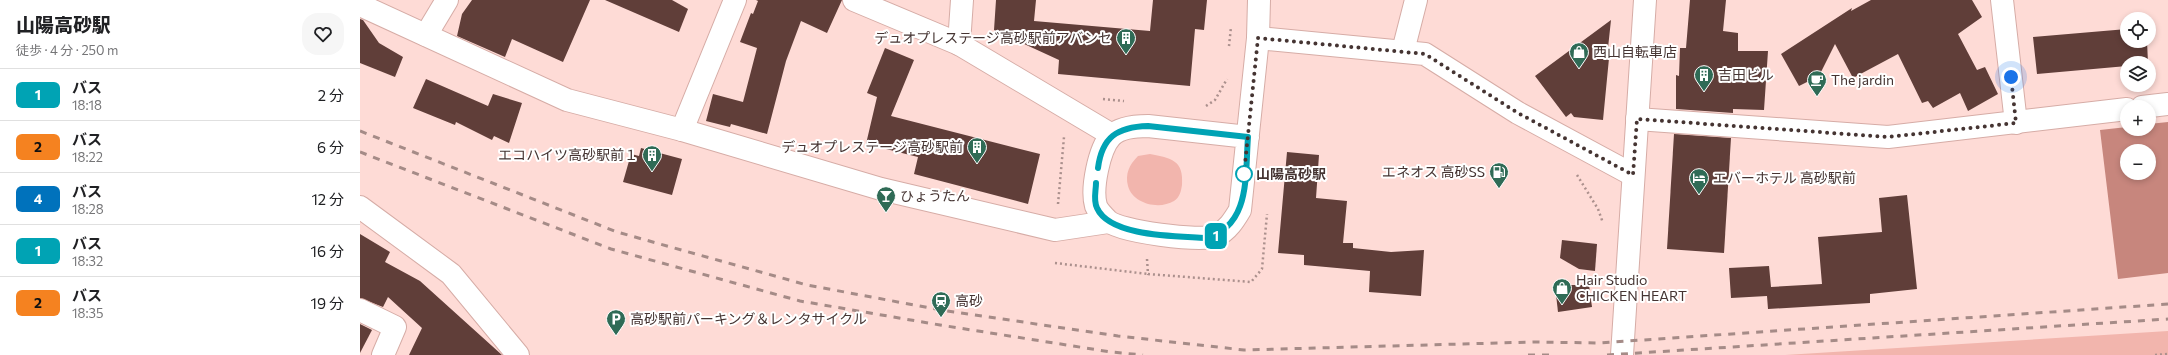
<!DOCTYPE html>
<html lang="ja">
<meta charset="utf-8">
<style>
:root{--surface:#fff;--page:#f6f6f6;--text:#202124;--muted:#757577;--line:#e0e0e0}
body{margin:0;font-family:Commissioner,"Noto Sans JP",sans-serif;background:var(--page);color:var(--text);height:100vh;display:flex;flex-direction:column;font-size:15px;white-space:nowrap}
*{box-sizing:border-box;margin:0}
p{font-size:13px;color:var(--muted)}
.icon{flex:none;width:22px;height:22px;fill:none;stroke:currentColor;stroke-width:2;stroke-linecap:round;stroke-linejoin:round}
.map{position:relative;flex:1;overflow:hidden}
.details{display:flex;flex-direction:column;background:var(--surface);width:360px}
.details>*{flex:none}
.badge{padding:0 8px;border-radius:6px;font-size:14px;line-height:26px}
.tools{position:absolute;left:1760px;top:12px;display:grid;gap:8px}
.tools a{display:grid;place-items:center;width:36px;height:36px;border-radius:50%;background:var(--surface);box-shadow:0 2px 6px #0003;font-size:20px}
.you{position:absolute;width:20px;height:20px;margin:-10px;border:3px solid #fff;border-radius:50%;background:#1a73e8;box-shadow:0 0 0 6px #1a73e833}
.map>.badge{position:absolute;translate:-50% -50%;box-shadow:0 0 0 2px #fff}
.round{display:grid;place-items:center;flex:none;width:42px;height:42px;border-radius:16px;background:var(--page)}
.headline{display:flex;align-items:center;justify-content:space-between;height:68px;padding:0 16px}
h1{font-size:19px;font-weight:800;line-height:30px}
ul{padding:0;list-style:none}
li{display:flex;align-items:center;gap:12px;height:52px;padding:0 16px;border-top:1px solid var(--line)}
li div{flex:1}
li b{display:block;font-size:15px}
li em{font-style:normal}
li .badge{min-width:44px;font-weight:700;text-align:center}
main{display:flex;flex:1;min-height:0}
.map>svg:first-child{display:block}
</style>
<main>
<section class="details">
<div class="headline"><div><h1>山陽高砂駅</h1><p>徒歩 · 4 分 · 250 m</p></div><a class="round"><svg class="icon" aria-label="heart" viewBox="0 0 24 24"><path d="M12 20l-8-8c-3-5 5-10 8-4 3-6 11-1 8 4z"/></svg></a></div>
<ul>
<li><span class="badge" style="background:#00a3b4;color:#fff">1</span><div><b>バス</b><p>18:18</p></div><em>2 分</em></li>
<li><span class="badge" style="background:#f58220;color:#111">2</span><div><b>バス</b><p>18:22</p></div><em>6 分</em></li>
<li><span class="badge" style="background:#0072bc;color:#fff">4</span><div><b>バス</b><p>18:28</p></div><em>12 分</em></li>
<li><span class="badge" style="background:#00a3b4;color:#fff">1</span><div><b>バス</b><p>18:32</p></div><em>16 分</em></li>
<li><span class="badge" style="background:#f58220;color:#111">2</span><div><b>バス</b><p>18:35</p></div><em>19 分</em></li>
</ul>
</section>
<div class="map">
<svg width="1808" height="355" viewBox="0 0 1808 355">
<rect width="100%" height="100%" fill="#fedbd6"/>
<g fill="#f2b5ad">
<path d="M 790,154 C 811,158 824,160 822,185 C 821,191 820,197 814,201 C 799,210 773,204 768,186 C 765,174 769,165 778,156 Z"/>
<polygon points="1808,331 1808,355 1425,355"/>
</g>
<path fill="#c7867d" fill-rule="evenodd" d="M 1808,122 L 1808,273 L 1758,279 L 1740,130 L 1767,127 L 1767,129 L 1789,129 L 1789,124 ZM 1767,151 L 1789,151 L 1789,173 L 1767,173 Z"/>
<g fill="#603e39">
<polygon points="112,0 230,0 203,62 152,39 145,57 97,36 102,14"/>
<polygon points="245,0 312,0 328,9 319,32"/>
<polygon points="396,0 482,0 467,33 441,21 426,61 407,134 371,124 370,127 346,121 353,94 383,102 397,48 380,42 391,13 393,14 398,1"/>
<polygon points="636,0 676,0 674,21 790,31 793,0 847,0 844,30 835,29 830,86 698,74 699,60 634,30"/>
<polygon points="1330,0 1366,0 1363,31 1378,33 1378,51 1408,51 1404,110 1373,109 1373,113 1316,109 1316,75 1319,76 1320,48 1326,48"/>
<polygon points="1511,0 1612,0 1622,17 1598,34 1617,70 1625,67 1638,94 1608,111 1600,93 1573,108 1568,101 1562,103 1538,54 1493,78 1475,44 1459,76 1439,86 1421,54 1492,8 1491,11"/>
<polygon points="0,19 3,20 19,43 43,57 35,77 0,63"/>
<polygon points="1251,20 1248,48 1250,48 1243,120 1214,117 1211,113 1206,117 1175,76"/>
<polygon points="1767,29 1767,41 1787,41 1788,63 1767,63 1767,66 1677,74 1673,37"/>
<polygon points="525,48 554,60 531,116 680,154 668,204 554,174 558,157 506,144 517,97 507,93"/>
<polygon points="66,79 128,106 133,94 162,103 149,143 134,136 132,140 96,122 95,125 53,108"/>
<polygon points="1314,134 1371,138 1364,253 1307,249"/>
<polygon points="281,148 322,159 312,195 263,182 271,154 279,156"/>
<polygon points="927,152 959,155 956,198 987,201 983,243 993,243 993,248 1031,252 1064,250 1061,296 1009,292 1010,271 944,265 944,255 918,253"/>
<polygon points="1547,195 1557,289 1510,294 1510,303 1408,309 1407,296 1371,298 1369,268 1409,266 1411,287 1462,284 1458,237 1522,232 1519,198"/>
<polygon points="0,234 30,252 25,262 60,281 142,355 49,355 62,328 28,297 23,307 0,298"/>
<polygon points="1202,240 1237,244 1235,271 1219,269 1200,258"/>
<polygon points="1198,285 1229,285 1232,307 1198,312 1195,286"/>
<polygon points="0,324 12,330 0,353"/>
</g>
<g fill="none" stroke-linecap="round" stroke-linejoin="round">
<defs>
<g id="minor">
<polyline points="494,0 599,44 752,135"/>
<polyline points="1642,0 1656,123"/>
<polyline points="0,5 207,100 322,130 521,189 695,230 748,222"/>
<polyline points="66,35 87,0"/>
<polyline points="898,38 1065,54 1158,113 1273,175"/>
<polyline points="599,44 602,0"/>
<polyline points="1043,51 1056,0"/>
<polyline points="1782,107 1808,104"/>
<polyline points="1277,119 1528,137 1767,109"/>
<polyline points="322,130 375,0"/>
<path d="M 888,137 L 788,126 C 776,126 760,127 751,136 C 739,149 731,189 736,206 C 738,211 743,216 747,220 C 758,232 842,242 856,236 C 868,230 874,220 880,210 L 898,38 L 899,0"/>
<polyline points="0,310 35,327 23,355"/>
</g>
<g id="tertiary">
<polyline points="0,207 91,274 158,355"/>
<polyline points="1262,355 1285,0"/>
</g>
</defs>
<use href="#minor" stroke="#d6aca6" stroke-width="24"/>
<use href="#tertiary" stroke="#d6aca6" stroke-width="24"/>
<g stroke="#ab908d" stroke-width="2.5" stroke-dasharray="2 3" stroke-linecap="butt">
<polyline points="869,46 871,27"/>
<polyline points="743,99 764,101"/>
<polyline points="846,106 855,100 867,79"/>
<polyline points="1217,175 1238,209 1243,223"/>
<polyline points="698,204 704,137"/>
<polyline points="787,259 788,274 891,282 902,269 907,214"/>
<polyline points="695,263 788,274"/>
<polyline points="1795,355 1808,354"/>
</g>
<use href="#minor" stroke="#fff" stroke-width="22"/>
<use href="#tertiary" stroke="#fff" stroke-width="22"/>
<g stroke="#a58b87" stroke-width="3" stroke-dasharray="7 7" stroke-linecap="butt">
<polyline points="0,131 257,232 447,285 581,310 758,336 884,350 1174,342 1239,343 1808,304"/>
<polyline points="0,152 251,249 440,301 580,325 751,352 783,355"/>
<polyline points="1168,355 1192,355"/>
<polyline points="1247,355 1808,319"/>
</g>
</g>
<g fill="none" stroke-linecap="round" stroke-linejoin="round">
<defs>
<path id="line" d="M 736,183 C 736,191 733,200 737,208 C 750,237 817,236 845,238 C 891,227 885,175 888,137 L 788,126 C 757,127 742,137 738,168"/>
</defs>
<use href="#line" stroke="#fff" stroke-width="9"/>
<use href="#line" stroke="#00a3b4" stroke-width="6"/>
<polyline stroke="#453432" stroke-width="4" stroke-dasharray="0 7.2" points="884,174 898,38 1065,54 1158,113 1273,175 1277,119 1528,137 1656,123 1651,77"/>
</g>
<defs>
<symbol id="building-pin" viewBox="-11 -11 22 30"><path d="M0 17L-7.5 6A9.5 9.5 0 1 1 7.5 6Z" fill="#2f6b56" stroke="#fff"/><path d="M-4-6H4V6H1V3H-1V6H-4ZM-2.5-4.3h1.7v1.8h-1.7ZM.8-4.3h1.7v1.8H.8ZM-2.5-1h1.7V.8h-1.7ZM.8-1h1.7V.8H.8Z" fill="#fff"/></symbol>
<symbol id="shop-pin" viewBox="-11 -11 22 30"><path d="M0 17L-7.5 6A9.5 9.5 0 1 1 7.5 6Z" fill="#2f6b56" stroke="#fff"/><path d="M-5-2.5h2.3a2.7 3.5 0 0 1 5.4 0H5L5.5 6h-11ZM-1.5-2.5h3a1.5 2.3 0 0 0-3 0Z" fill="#fff"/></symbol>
<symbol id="cafe-pin" viewBox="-11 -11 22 30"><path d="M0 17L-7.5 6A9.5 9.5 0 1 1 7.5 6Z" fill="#2f6b56" stroke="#fff"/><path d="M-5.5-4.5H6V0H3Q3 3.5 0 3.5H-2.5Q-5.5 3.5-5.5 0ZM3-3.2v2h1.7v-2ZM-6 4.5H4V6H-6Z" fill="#fff"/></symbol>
<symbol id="fuel-pin" viewBox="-11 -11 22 30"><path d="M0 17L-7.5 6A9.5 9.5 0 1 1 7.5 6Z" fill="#2f6b56" stroke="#fff"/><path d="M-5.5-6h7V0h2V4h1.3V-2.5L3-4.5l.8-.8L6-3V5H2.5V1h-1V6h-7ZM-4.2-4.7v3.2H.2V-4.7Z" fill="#fff"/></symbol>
<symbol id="hotel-pin" viewBox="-11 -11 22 30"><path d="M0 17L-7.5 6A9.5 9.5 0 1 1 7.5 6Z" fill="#2f6b56" stroke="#fff"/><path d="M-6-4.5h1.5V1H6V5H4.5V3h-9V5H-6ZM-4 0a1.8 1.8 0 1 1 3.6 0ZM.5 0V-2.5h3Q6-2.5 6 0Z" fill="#fff"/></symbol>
<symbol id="bar-pin" viewBox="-11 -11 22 30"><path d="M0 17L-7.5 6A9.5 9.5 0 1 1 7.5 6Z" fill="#2f6b56" stroke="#fff"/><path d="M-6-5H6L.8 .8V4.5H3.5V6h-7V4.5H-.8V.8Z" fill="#fff"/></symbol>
<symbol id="station-pin" viewBox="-11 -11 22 30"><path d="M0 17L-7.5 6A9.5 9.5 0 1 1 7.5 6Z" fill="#2f6b56" stroke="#fff"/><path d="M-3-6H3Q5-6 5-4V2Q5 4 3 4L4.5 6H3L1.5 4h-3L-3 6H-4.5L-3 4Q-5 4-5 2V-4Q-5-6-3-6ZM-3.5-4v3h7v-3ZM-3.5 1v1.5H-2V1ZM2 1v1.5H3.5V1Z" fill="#fff"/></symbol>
<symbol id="parking-pin" viewBox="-11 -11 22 30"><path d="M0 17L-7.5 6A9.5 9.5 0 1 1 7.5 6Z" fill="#2f6b56" stroke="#fff"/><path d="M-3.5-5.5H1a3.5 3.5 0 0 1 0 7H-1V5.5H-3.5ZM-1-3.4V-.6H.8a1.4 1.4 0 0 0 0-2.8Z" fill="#fff"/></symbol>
</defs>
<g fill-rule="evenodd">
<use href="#building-pin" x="755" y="27" width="22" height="30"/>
<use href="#shop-pin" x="1208" y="41" width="22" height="30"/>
<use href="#building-pin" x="1333" y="64" width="22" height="30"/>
<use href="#cafe-pin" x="1446" y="69" width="22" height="30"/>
<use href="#building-pin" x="606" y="136" width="22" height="30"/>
<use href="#building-pin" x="281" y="144" width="22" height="30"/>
<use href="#fuel-pin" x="1128" y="161" width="22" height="30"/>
<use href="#hotel-pin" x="1328" y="167" width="22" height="30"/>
<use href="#bar-pin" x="515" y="185" width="22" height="30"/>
<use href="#shop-pin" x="1191" y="277" width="22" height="30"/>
<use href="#station-pin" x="570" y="290" width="22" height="30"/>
<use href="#parking-pin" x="245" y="308" width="22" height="30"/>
</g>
<circle fill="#fff" stroke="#00a3b4" stroke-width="2" cx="884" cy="174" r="8"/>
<g text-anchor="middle" stroke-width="4" stroke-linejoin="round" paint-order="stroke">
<g font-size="14" fill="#453432" stroke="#fff" text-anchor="start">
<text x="752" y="43" text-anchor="end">デュオプレステージ高砂駅前アバンセ</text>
<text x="1233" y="57">西山自転車店</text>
<text x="1358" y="80">吉田ビル</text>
<text x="1471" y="85">The jardin</text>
<text x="603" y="152" text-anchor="end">デュオプレステージ高砂駅前</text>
<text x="278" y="160" text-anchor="end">エコハイツ高砂駅前１</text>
<text x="1125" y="177" text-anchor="end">エネオス 高砂SS</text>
<text x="1353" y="183">エバーホテル 高砂駅前</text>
<text x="540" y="201">ひょうたん</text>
<text x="1216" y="285">Hair Studio<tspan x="1216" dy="16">CHICKEN HEART</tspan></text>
<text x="595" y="306">高砂</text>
<text x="270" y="324">高砂駅前パーキング＆レンタサイクル</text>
</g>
<g font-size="14" font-weight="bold" fill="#453432" stroke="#fff" text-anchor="start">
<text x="896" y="179">山陽高砂駅</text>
</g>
</g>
</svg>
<div class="tools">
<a><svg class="icon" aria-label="locate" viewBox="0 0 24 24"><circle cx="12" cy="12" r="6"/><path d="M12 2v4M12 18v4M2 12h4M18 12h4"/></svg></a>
<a><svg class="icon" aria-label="layers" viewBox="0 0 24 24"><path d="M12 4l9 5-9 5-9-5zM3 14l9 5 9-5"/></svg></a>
<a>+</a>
<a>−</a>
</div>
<div class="you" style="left:1651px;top:77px"></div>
<b class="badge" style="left:856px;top:236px;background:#00a3b4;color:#fff">1</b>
</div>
</main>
